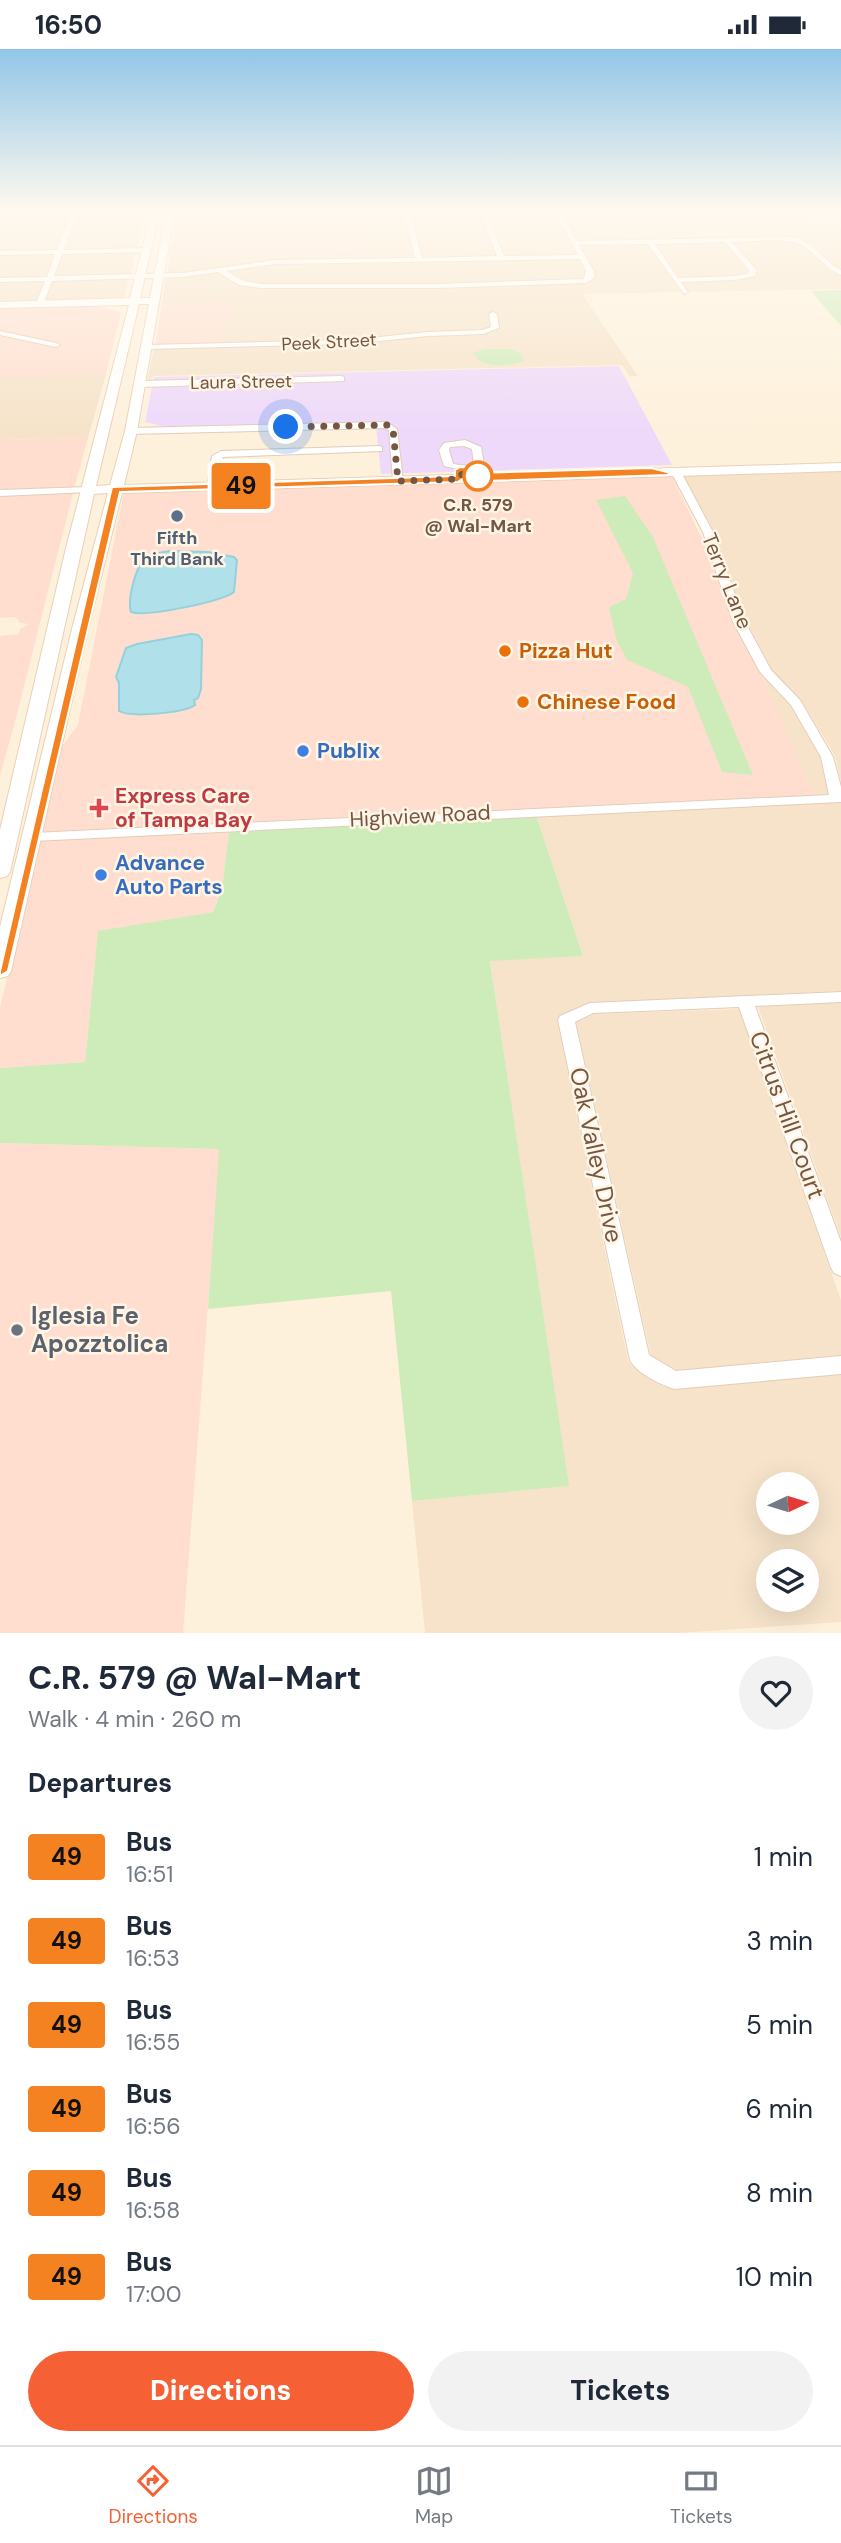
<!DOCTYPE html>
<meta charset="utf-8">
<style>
:root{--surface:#fff;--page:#f2f2f3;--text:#1f2937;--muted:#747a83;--line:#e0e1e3;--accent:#f56135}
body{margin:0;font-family:"DM Sans",sans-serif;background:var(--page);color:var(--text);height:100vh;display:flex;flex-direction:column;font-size:26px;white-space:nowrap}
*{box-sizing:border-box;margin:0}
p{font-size:23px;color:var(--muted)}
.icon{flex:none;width:38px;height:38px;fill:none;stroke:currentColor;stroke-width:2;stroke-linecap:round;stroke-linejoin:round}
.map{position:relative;height:1584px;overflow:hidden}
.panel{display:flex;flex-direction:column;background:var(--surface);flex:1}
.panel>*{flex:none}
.badge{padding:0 14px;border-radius:5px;font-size:24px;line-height:46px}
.needle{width:46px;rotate:86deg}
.controls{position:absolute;left:756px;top:1423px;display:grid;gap:14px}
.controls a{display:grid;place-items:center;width:63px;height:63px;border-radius:50%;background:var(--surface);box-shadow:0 7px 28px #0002;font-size:35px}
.you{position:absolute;width:35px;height:35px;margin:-18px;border:5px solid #fff;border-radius:50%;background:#1a73e8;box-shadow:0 0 0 10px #1a73e833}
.map>.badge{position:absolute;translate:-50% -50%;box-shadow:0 0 0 4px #fff}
h2{padding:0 28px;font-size:26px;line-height:63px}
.round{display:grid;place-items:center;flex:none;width:74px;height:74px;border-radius:37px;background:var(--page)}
.head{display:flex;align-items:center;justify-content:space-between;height:119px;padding:0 28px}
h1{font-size:33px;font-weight:700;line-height:52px}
.cta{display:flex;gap:14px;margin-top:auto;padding:14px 28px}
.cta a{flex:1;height:80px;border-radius:42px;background:var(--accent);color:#fff;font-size:28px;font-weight:700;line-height:80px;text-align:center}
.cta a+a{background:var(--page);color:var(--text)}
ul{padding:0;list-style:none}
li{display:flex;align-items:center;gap:21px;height:84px;padding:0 28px}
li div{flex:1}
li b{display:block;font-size:26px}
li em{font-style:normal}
li .badge{min-width:77px;font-weight:700;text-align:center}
.status{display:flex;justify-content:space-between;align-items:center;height:49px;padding:0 35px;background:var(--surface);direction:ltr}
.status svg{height:19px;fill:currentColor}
.tab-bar{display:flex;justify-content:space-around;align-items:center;height:98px;border-top:2px solid var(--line);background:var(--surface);font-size:19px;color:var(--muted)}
.tab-bar a{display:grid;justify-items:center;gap:4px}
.tab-bar .selected{color:var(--accent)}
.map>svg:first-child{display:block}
</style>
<div class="status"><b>16:50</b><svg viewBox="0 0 49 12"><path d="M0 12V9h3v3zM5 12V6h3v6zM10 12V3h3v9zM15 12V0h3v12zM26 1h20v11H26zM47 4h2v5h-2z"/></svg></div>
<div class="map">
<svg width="841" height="1584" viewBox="0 0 841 1584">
<rect width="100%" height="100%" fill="#fef1dc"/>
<g fill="#f6e3ca" fill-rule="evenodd">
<polygon points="2,160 72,160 55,202 0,203"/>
<polygon points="79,160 147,160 137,200 64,202"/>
<polygon points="367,160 402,160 415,211 274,212 167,226 170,205 370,200"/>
<polygon points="409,160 479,160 498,209 423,211"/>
<polygon points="486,160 552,160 578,207 506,209"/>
<polygon points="560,160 841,160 841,170 836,167 806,168 811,176 841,176 841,222 811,194 794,189 578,193"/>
<polygon points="785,191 804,195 828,220 841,225 841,240 689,243 681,232 749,228 756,225 757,221 732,192"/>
<polygon points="724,192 748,221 748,225 680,229 655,193"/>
<polygon points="647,193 680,243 582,245 638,327 629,327 623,317 619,316 154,327 147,334 154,299 349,295 429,286 486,285 499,279 497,264 489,264 490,279 487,281 348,292 220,295 223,274 235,252 162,253 166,228 217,223 249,237 439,238 576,235 594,228 594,221 579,195"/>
<polygon points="136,202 130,227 54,229 63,204"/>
<polygon points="55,204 46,229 0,230 0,205"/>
<polygon points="579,210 586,222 586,228 582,231 439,236 262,236 245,233 225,221 276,214"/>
<polygon points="129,229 124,250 45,253 53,231"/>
<polygon points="45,231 36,253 0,255 0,232"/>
<polygon points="106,325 88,389 0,391 0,326"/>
<polygon points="841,420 841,733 835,707 803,654 773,623 745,571 714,482 682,425"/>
<polygon points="762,626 789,655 820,708 828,745 814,746"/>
<path d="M 841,753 L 841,942 L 588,954 L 560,966 L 557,971 L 628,1312 L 633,1318 L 668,1338 L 677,1340 L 841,1325 L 841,1573 L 679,1584 L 425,1584 L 412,1452 L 568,1437 L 490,911 L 583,907 L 536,766 ZM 768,1435 L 807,1435 L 807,1474 L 768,1474 ZM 768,1512 L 807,1512 L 807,1550 L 768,1550 Z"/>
<polygon points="841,953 841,1188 758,958"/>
<polygon points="739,960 841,1251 841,1306 677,1322 651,1307 576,973 594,965"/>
</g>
<g fill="#ffded0">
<polygon points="178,160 367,160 370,200 170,205"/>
<polygon points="235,252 231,273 223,274 220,295 155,297 162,253"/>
<polygon points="71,258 99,258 121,263 106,325 0,326 0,286 56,297 61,295 0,282 0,260"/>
<polygon points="88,389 74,440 0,442 0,391"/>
<polygon points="671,425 707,500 731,572 762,626 814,746 42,783 62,697 78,676 124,442"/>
<polygon points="73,444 15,673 0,727 0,587 19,585 20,580 29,575 20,574 16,568 0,569 0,446"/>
<polygon points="229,781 222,840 213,863 98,883 85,1013 0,1019 0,958 40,792"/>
<polygon points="0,1094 220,1100 183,1584 0,1584"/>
</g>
<polygon fill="#eed9fa" points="619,317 672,416 381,425 376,378 161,384 162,377 145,373 154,328"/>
<g fill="#ceecba">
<polygon points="841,241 841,277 811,242"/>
<path d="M 486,300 L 512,300 L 521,305 L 524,312 C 507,317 484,321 472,304 Z"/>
<polygon points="625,447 653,488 753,726 722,723 688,638 627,611 616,590 609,558 626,550 633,524 596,451"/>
<polygon points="536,766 583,907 490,912 569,1437 412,1452 391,1242 208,1260 219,1100 0,1094 0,1019 85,1013 98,882 213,863 222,840 229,781"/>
</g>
<g fill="#b0e0e9" stroke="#95d0db" stroke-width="2">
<path d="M 170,502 L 208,503 L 234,508 L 237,511 L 234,543 C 221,553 146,568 131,563 C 127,552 135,521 143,512 C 150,505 161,503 170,502 Z"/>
<path d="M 191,585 L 198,586 L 202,591 L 201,640 L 198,649 L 194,651 L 195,656 C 184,664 131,669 119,662 L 119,634 L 116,628 L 126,599 L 137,595 Z"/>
</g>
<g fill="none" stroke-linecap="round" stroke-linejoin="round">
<defs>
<g id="street">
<path d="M 73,160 L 79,160 L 64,201 L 147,199 L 150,201 L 147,203 L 62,205 L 54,227 L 183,224 L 275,211 L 415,209 L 403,160 L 409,160 L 422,209 L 497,207 L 479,160 L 485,160 L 504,207 L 578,206 L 553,160 L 559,160 L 577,192 L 793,188 C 814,194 823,211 841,221 L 841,226 C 826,220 818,207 805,198 C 789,187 752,193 732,193 L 757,221 L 755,227 L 736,231 L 681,233 L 688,243 L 684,245 L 648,195 L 579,196 L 594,222 L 594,229 L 586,234 L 439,239 L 261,239 L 239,236 L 218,223 L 183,228 L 52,232 L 44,254 L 40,256 L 36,254 L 45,232 L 0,233 L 0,229 L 47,228 L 55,205 L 0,206 L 0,202 L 57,201 ZM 725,193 L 749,221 L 749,224 L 736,227 L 678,229 L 655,195 ZM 580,210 L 586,222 L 584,230 L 439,235 L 261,235 L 244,232 L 226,222 L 275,215 Z"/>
<polygon points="493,263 497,265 499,279 483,285 428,287 349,295 148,300 144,298 148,296 349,291 428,283 482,281 491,278 489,265"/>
<polygon points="0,282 56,294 60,296 56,298 0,286"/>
<polygon points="341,327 344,328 344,332 141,338 137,335 141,332"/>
<polygon points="387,373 397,380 403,432 398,435 393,432 389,381 385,379 131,385 126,382 131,379"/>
<path d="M 465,391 L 481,398 L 484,416 L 475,421 L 477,424 L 490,425 L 490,429 L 471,429 L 466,422 L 444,417 L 439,401 L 444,394 ZM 464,397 L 472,400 L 474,415 L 468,417 L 453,415 L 449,401 L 450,398 Z"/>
<polygon points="379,397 382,398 382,402 223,408 217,438 212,441 207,438 212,407 221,402"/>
<polygon points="676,420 681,423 713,483 744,571 771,621 800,651 833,708 841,738 841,753 33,792 26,788 33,784 829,746 821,708 791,656 760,623 732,571 703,483 671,423"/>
<polygon points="87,438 90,439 90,443 0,447 0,441"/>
<path d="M 841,943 L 841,953 L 755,957 L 841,1193 L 841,1227 L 834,1224 L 831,1219 L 739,958 L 593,964 L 575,973 L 649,1306 L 676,1322 L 841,1307 L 841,1325 L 674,1340 C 660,1335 636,1324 630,1311 L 558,971 L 560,967 L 590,954 Z"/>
</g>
<path id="secondary" d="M 152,160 L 160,160 L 140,249 L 150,249 L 167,160 L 175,160 L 137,382 L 124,436 L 841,414 L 841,422 L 122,444 L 88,580 L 11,922 L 8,927 L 0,929 L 0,878 L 72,580 L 108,444 L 94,445 L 10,823 L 7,827 L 0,829 L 0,781 L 66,499 L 129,256 L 0,259 L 0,253 L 130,249 ZM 139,255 L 149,255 L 125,382 L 110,436 L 96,437 Z"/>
</defs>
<use href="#street" stroke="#e2cdb8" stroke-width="2"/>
<use href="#secondary" stroke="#ead0b7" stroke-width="2"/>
<use href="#street" fill="#fff" fill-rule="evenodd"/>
<use href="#secondary" fill="#fff" fill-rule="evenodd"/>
</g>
<linearGradient id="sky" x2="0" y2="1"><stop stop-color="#91c6e8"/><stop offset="0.42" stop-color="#fff9ef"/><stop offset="1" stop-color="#fff9ef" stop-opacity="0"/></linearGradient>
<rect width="841" height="382" fill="url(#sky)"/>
<polygon fill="#f58220" stroke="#fff" stroke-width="2" points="460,418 472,419 477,424 651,419 671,424 667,426 484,432 471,429 465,423 465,428 458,433 120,443 8,922 0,927 0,922 112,438 455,427 455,421"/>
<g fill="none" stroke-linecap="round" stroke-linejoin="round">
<polyline stroke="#755643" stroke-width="7" stroke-dasharray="0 12.6" points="286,378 387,376 393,380 398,432 458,430 462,426 460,421 469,421 472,426 478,427"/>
</g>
<circle fill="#fff" stroke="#f58220" stroke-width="3.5" cx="478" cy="427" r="14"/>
<circle fill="#5c6f8a" stroke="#fff5e5" stroke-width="2.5" cx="177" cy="467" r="7"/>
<g fill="#e8710a" stroke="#fff5e5" stroke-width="2.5">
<circle cx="505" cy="602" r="7"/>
<circle cx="523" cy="653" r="7"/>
</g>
<g fill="#3f7fe0" stroke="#fff5e5" stroke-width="2.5">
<circle cx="303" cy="702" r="7"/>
<circle cx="101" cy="826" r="7"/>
</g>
<path fill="#e0444e" stroke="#fff5e5" stroke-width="2.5" d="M95.5 748.5h7v7h7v7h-7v7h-7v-7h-7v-7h7z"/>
<circle fill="#6b7280" stroke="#fff5e5" stroke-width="2.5" cx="17" cy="1281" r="7"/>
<g text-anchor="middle" stroke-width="5" stroke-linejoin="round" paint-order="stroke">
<g font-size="18" fill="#755643" stroke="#fff5e5">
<text transform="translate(329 293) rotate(-3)" y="6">Peek Street</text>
<text transform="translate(241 333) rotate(-1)" y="6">Laura Street</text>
</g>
<g font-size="18" font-weight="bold" fill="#755643" stroke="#fff5e5">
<text x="478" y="462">C.R. 579<tspan x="478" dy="21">@ Wal-Mart</tspan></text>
</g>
<g font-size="18" font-weight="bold" fill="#4e5e75" stroke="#fff5e5">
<text x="177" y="495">Fifth<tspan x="177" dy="21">Third Bank</tspan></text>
</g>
<g font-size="21" fill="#755643" stroke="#fff5e5">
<text transform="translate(727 532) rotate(68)" y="7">Terry Lane</text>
<text transform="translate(420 767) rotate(-3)" y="7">Highview Road</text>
</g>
<g font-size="21" font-weight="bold" fill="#c56008" stroke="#fff5e5" text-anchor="start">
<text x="519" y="609">Pizza Hut</text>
<text x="537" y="660">Chinese Food</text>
</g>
<g font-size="21" font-weight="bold" fill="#366cbe" stroke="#fff5e5" text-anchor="start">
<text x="317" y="709">Publix</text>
<text x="115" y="821">Advance<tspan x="115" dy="24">Auto Parts</tspan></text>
</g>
<g font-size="21" font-weight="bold" fill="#be3a42" stroke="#fff5e5" text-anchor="start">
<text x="115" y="754">Express Care<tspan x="115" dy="24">of Tampa Bay</tspan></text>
</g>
<g font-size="24" fill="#755643" stroke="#fff5e5">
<text transform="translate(787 1066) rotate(70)" y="8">Citrus Hill Court</text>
<text transform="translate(596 1106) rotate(78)" y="8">Oak Valley Drive</text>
</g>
<g font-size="24" font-weight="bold" fill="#5b616d" stroke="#fff5e5" text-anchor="start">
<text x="31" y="1275">Iglesia Fe<tspan x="31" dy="28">Apozztolica</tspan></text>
</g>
</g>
</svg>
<div class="controls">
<a><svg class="needle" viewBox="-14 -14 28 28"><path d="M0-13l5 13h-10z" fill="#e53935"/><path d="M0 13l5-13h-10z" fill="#747a83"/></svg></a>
<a><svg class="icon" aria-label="layers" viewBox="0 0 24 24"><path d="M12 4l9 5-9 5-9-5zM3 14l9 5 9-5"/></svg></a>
</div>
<div class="you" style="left:286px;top:378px"></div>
<b class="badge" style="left:241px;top:437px;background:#f58220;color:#111">49</b>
</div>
<section class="panel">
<div class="head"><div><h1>C.R. 579 @ Wal-Mart</h1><p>Walk · 4 min · 260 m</p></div><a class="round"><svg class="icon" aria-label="heart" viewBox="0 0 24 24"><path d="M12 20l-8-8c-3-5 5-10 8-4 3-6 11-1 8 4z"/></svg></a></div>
<h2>Departures</h2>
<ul>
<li><span class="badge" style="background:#f58220;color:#111">49</span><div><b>Bus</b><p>16:51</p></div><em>1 min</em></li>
<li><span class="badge" style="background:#f58220;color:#111">49</span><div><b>Bus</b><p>16:53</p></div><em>3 min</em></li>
<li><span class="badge" style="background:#f58220;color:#111">49</span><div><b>Bus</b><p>16:55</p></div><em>5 min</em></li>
<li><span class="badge" style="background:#f58220;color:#111">49</span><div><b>Bus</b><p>16:56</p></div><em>6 min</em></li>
<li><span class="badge" style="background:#f58220;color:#111">49</span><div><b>Bus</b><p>16:58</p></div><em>8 min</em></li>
<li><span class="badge" style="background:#f58220;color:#111">49</span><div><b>Bus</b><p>17:00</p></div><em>10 min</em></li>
</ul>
<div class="cta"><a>Directions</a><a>Tickets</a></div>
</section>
<nav class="tab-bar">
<a class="selected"><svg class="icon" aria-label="directions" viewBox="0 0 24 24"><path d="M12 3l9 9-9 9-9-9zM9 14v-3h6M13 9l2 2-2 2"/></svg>Directions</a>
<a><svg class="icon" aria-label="map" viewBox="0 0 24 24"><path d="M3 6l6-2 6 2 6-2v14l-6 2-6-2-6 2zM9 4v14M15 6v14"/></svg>Map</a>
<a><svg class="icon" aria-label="tickets" viewBox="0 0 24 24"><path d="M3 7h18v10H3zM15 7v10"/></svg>Tickets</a>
</nav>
